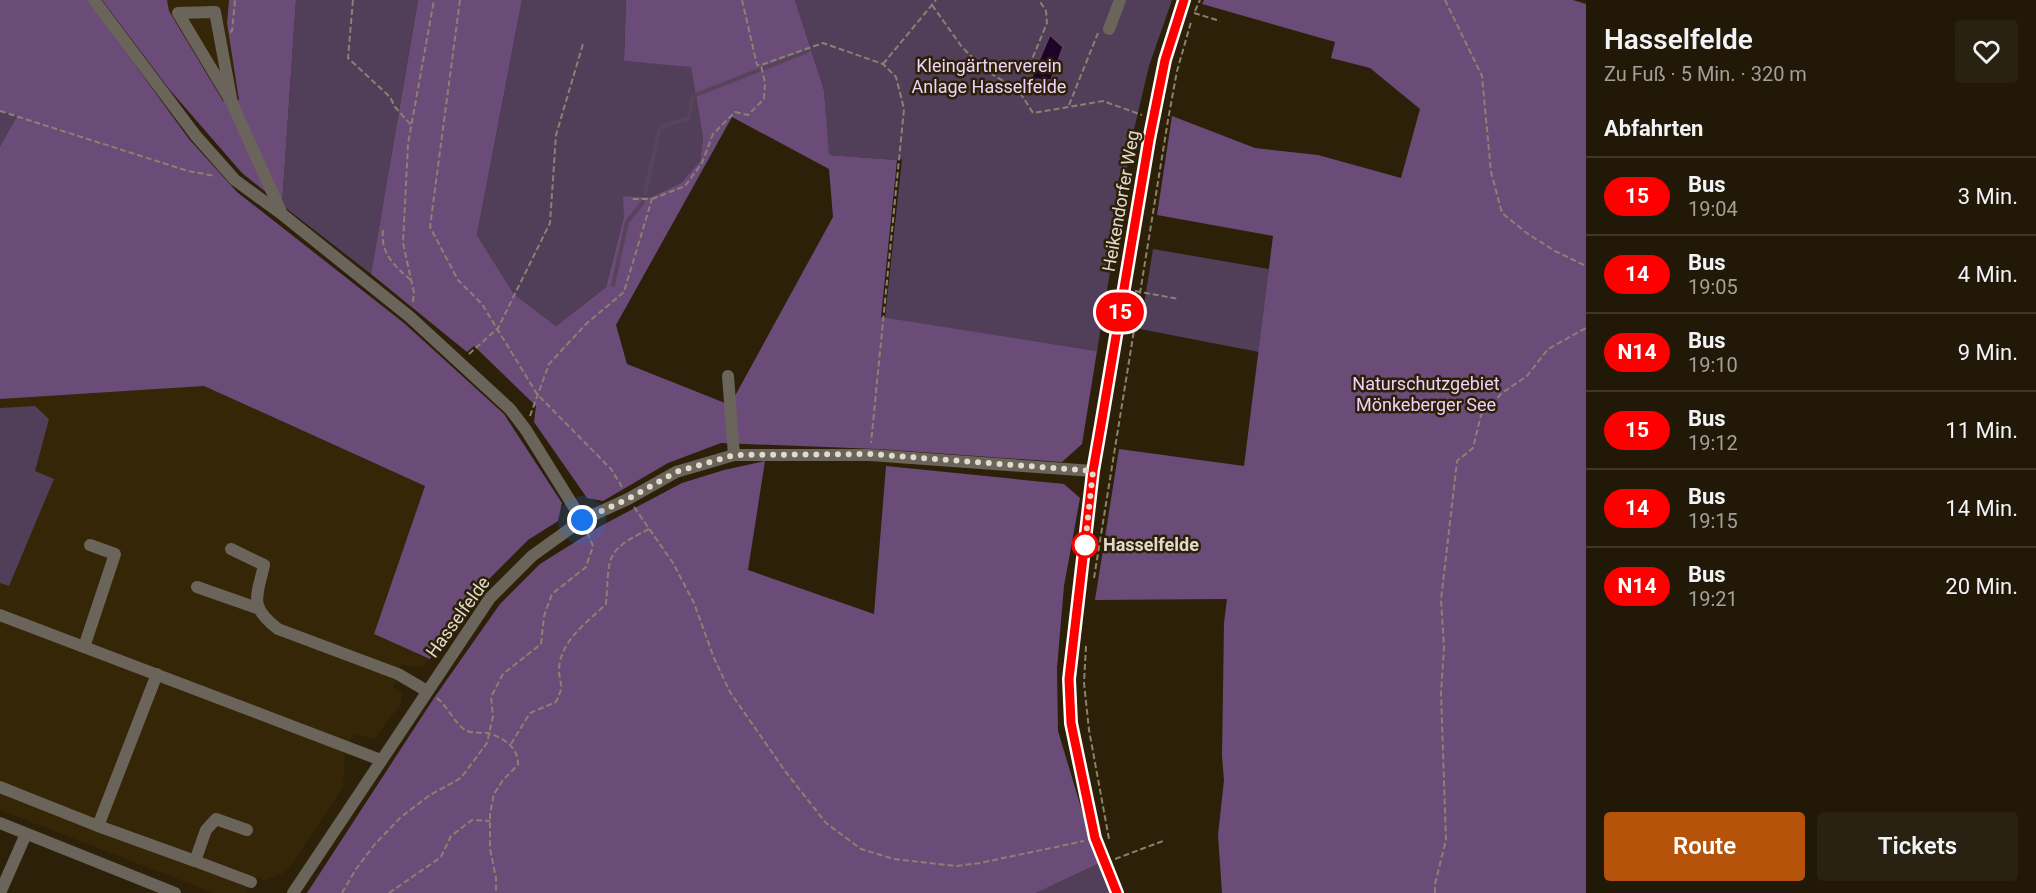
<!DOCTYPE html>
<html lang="de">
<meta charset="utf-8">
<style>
:root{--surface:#211807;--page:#292111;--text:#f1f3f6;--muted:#a2a09b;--line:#3e3728;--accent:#b45309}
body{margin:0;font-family:Roboto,sans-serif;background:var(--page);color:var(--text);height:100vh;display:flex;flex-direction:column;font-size:22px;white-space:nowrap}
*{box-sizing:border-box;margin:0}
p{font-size:20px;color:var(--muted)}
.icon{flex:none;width:33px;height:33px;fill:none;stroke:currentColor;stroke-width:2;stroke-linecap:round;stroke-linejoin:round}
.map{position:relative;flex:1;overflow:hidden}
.side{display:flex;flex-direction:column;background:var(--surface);width:450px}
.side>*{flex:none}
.badge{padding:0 12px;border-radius:20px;font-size:21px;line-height:39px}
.you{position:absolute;width:30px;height:30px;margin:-15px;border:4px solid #fff;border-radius:50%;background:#1a73e8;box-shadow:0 0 0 9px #1a73e833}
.map>.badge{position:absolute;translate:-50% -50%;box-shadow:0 0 0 3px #fff}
h2{padding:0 18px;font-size:22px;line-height:54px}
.round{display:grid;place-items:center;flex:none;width:63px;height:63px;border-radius:6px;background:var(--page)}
.headline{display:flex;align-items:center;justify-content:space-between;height:102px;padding:0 18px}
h1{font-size:28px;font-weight:600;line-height:45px}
.cta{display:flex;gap:12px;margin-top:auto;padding:12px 18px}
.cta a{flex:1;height:69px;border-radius:6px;background:var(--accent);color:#fff;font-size:24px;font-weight:600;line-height:69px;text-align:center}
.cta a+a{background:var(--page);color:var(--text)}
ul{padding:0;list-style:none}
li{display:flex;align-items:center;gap:18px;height:78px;padding:0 18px;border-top:2px solid var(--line)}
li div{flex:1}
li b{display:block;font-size:22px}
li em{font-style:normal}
li .badge{min-width:66px;font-weight:700;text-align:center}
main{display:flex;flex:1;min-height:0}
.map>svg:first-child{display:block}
</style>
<main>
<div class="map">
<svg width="1586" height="893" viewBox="0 0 1586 893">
<rect width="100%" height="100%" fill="#2c2009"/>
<g fill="#342606">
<polygon points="167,0 229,0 227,23 239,100 223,101 169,11"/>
<polygon points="204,386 425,486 374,634 430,659 422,667 414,668 402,664 393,687 402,693 401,704 374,739 355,734 342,753 345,755 343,788 289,869 281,874 263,880 253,876 246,893 214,893 0,810 0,399"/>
</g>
<g fill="#513f59">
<polygon points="296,0 418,0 371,274 282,205"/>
<polygon points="522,0 626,0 624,61 691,66 703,138 700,161 681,183 651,197 624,196 624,216 606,287 556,326 514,294 477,235"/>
<polygon points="795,0 1172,0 1149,66 1132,138 1097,351 885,318 902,159 897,160 828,155 824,90"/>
<polygon points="0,111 17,116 0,146"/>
<polygon points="1153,249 1269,269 1259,352 1140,329"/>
<polygon points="35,406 49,419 35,471 54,479 9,586 0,583 0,408"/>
<polygon points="1098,864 1110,893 1036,893"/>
</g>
<g fill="#6b4c79" fill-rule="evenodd">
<polygon points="0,0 88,0 189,139 237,192 404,323 504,414 562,503 558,521 528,540 480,588 430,659 374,634 425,486 204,386 0,399 0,146 17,116 0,111"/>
<polygon points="102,0 167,0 169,11 223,101 239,100 227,23 229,0 296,0 282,205 242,173 169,89"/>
<path d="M 418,0 L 522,0 L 477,235 L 514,294 L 556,326 L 606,287 L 624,216 L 623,196 L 651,197 L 681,183 L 700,161 L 703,138 L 691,67 L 624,61 L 626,0 L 795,0 L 824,90 L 829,155 L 897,160 L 881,317 L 1097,351 L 1082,444 L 1062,462 L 878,449 L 721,443 L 668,463 L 603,501 L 587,498 L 534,422 L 536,406 L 474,346 L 467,352 L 371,274 ZM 732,117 L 829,169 L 833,217 L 730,405 L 627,364 L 616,325 Z"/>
<polygon points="1204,0 1573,0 1586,4 1586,893 1222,893 1218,835 1224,780 1222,756 1224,623 1227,599 1095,600 1119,449 1244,466 1273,236 1157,215 1172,116 1255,148 1318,155 1401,178 1420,109 1370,68 1331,58 1335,42 1202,4"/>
<polygon points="765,461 748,570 874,614 886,466 1064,484 1080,498 1064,586 1057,668 1058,731 1098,864 1036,893 307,893 434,698 500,604 540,564 599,527 682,483 724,470"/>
</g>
<polygon fill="#1e0329" stroke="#58445a" stroke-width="1.5" points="1050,35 1063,47 1051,80 1031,79"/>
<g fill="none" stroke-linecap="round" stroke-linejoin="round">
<g stroke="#58445a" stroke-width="4">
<polyline points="645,193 660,127 689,118 693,96 808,51"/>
<polyline points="613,285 627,222 643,202"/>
</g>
<g stroke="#8a816f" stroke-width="2" stroke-dasharray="6 3" stroke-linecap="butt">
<polyline points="353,0 348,58 390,97 395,107 411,125"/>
<polyline points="460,0 430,227 458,280 482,304 537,394 611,469 622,487"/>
<polyline points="742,0 757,65 761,65 823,43 883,64 896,77 904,109 871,443"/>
<polyline points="1445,0 1482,76 1491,172 1502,213 1528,234 1555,251 1586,266"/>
<polyline points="932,5 962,47 984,69 1019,91 1033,113 1103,101 1142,115"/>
<polyline points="1195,11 1200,0"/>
<polyline points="1194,13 1220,21"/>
<polyline points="230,32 232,31 235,0"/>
<polyline points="883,64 936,0"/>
<polyline points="1019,91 1047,23 1046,11 1039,0"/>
<polyline points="1069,105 1098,33"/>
<polyline points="0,111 188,171 215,176"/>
<polyline points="652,199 685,186 702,163 713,134 735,112 748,115 764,99 765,83 761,65"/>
<path d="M 383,230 C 380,253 395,267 412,281"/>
<polyline points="1135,291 1179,299"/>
<polyline points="413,302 414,293 403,243 408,144 434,0"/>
<polyline points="469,354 498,328 550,223 556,135 583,44"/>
<polyline points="530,416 549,364 587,323 624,292 652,199 631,199"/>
<polyline points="634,507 673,563 694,603 714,658 730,692 785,771 826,823 861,849 894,859 956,866 980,863 1084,841"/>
<polyline points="1094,578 1168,120 1177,71 1191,22"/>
<polyline points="1086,646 1084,683 1089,730 1109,839"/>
<path d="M 437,698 C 448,707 453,721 465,730 C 472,734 480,732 488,733 C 503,737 519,748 518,765 L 503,780 L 494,794 L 490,814 L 490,849 L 496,878 L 496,893"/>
<path d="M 511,744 L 530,713 L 556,702 C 565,682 560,689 559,671 C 559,641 587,623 606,604 C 610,556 603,552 649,529"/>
<polyline points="1115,859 1163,841"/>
<polyline points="342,893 356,869 375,844 401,817 430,795 461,778 487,743 493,716 491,697 503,674 541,644 544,616 552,594 586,567 593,546 587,532"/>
<polyline points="389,893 441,857 451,836 472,820 490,821"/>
<polyline points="1435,893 1435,884 1446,840 1441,693 1444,647 1441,600 1457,461 1473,448 1481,415 1502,393 1527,376 1548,349 1586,328"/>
</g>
<g stroke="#6a645a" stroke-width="12">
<polyline points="94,0 196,136 235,180 283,215 410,317 510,409 526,430 582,520"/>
<polyline points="1109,29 1120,0"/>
<polyline points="232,103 215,12 178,13 232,103 282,214"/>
<polyline points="728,376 734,455"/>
<path d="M 231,549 L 264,565 C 257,597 248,606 278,629 L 398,674 L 427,691"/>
<polyline points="197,587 257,608"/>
<polyline points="0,615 381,760"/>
<polyline points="84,647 115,554 90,545"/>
<polyline points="0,787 98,826 195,861 206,830 216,819 247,830"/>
<polyline points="0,823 175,893"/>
<polyline points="98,826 157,674"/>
<polyline points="195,861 251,882"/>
<polyline points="0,893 26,834"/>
<polyline points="293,893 490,598 532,556 582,520 628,499 676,472 734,455 870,455 1093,471"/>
<polyline points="1117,893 1094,838 1071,723 1069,679 1093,471 1149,140 1165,60 1184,0"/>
</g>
</g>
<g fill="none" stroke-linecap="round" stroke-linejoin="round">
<defs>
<polyline id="line" points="1117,893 1095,838 1071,723 1069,679 1093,471 1101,425 1149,140 1165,60 1184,0"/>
</defs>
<use href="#line" stroke="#fff" stroke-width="14"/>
<use href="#line" stroke="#f00" stroke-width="9"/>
<polyline stroke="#e1dacc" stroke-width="6" stroke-dasharray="0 10.8" points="582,520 628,499 676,472 734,455 870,454 1093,471 1085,545"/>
</g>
<circle fill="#fff" stroke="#f00" stroke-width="3" cx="1085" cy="545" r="12"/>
<g text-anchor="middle" stroke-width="5" stroke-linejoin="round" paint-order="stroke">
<g font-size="18" fill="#efd1fc" stroke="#2c2009">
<text x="989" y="72">Kleingärtnerverein<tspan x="989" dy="21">Anlage Hasselfelde</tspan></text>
<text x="1426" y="390">Naturschutzgebiet<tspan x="1426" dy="21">Mönkeberger See</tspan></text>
</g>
<g font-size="18" fill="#e1dacc" stroke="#2c2009">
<text transform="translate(1121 201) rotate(-80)" y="6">Heikendorfer Weg</text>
<text transform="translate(458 617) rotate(-54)" y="6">Hasselfelde</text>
</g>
<g font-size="18" font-weight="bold" fill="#e1dacc" stroke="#2c2009" text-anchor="start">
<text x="1103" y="551">Hasselfelde</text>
</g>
</g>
</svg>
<div class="you" style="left:582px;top:520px"></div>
<b class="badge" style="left:1120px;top:312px;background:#f00;color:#fff">15</b>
</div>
<section class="side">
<div class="headline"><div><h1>Hasselfelde</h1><p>Zu Fuß · 5 Min. · 320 m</p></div><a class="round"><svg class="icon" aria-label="heart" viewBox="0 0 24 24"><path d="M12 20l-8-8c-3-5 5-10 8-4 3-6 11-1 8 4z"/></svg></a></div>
<h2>Abfahrten</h2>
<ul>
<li><span class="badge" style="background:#f00;color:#fff">15</span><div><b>Bus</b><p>19:04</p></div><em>3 Min.</em></li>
<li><span class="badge" style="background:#f00;color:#fff">14</span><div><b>Bus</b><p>19:05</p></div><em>4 Min.</em></li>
<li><span class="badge" style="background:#f00;color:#fff">N14</span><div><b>Bus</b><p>19:10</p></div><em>9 Min.</em></li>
<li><span class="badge" style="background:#f00;color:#fff">15</span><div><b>Bus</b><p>19:12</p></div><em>11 Min.</em></li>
<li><span class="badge" style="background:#f00;color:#fff">14</span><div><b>Bus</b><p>19:15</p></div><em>14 Min.</em></li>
<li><span class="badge" style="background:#f00;color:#fff">N14</span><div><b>Bus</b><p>19:21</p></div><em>20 Min.</em></li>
</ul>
<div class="cta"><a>Route</a><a>Tickets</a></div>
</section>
</main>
